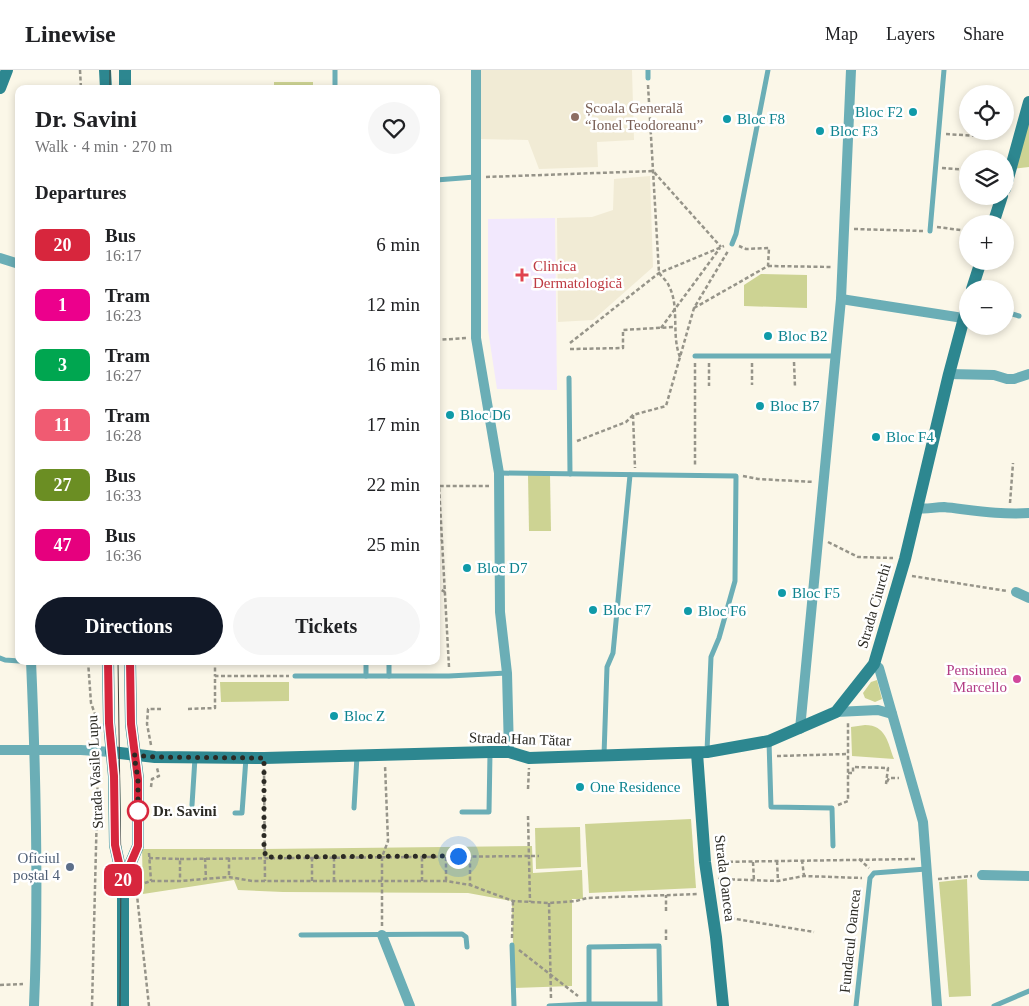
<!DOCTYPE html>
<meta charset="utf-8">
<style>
:root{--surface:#fff;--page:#f6f6f6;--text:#202124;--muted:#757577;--line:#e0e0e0;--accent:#111827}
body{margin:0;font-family:"Times New Roman",serif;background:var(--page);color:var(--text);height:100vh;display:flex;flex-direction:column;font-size:19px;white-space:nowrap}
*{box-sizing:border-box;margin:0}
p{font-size:16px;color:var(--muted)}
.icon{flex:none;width:28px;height:28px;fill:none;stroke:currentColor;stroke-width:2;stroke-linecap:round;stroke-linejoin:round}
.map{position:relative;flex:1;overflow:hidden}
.details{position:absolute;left:15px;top:15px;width:425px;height:580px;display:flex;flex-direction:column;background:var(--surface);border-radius:10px;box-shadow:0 2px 8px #0003}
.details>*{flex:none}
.badge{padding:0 10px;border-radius:8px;font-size:18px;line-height:32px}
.controls{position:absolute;left:959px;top:15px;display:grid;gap:10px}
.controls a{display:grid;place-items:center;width:55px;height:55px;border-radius:50%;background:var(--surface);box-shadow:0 2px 8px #0003;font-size:25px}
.you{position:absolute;width:25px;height:25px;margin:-12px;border:4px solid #fff;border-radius:50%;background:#1a73e8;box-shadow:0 0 0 8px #1a73e833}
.map>.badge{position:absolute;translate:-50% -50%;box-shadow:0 0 0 2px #fff}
h2{padding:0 20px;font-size:19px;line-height:45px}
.round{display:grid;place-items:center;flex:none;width:52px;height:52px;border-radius:26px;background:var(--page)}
.headline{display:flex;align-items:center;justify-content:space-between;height:85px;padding:0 20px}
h1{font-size:24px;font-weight:700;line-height:38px}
.button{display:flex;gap:10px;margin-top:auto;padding:10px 20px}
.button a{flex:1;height:58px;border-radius:30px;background:var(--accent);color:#fff;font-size:20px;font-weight:700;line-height:58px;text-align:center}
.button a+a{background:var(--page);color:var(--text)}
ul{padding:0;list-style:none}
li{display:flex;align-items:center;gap:15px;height:60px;padding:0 20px}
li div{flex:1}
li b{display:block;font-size:19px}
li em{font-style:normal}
li .badge{min-width:55px;font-weight:700;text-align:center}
header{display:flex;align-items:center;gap:30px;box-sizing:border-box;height:70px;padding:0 25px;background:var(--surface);border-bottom:1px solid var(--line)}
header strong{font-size:24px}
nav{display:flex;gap:28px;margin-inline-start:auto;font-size:18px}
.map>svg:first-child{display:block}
</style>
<header>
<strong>Linewise</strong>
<nav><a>Map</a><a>Layers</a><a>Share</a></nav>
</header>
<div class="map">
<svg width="1029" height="936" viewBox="0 0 1029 936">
<rect width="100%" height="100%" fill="#fbf7e8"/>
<g fill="#f1ebd5">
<polygon points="481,0 632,0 634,70 597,72 598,97 539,99 528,70 480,69"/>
<polygon points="650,106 653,197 593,250 558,252 557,148 592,147 613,140 614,109"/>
</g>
<polygon fill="#f2e8fd" points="555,148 557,320 497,319 488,260 488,149"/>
<g fill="#cdd393">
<rect x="274" y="12" width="39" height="7"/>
<polygon points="1029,32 1029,97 1011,99"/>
<polygon points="761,204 807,205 807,238 744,236 744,215"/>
<polygon points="528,405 550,405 551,461 529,461"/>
<polygon points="877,610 882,629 875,632 865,628 863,623 871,612"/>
<polygon points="220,612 289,612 289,631 221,632"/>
<path d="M 865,655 C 886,655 888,673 894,689 L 852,686 L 851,657 Z"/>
<polygon points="691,749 696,818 589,823 585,754"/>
<polygon points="580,757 581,797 536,799 535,758"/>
<polygon points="532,776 533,803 582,800 583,829 572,829 572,916 514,918 512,831 468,823 283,822 238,820 234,810 143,824 142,779 264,779"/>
<polygon points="967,809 971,926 949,927 939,812"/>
</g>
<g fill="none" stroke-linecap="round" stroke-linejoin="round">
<g stroke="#969489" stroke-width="2.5" stroke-dasharray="4 2.5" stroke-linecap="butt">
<polyline points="80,0 81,19"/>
<path d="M 648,15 L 659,203 C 662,207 667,211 669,216 C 680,237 671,265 680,287"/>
<polyline points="946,64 994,67"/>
<polyline points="942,98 968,100"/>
<polyline points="486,107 653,101 721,177"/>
<polyline points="937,157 968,161"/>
<polyline points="854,159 923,161"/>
<polyline points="768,196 832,197"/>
<polyline points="694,238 768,196 769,178 746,179 739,176"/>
<polyline points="661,258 720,178"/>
<polyline points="436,270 467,268"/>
<polyline points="570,273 659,203 724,176"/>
<polyline points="570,279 623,278 623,260 675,257"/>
<polyline points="794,292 795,317"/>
<polyline points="695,293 695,397"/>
<polyline points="709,293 709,316"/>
<polyline points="752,293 752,315"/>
<polyline points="633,345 635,398"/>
<polyline points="577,371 626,352 633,345 666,336 694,238 728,181"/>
<polyline points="743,406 758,409 814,412"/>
<polyline points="436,408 438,408 439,416 436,418"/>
<polyline points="1010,433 1013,393"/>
<polyline points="828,472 858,487 893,488"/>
<polyline points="436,475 442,470"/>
<polyline points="912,506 1007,521"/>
<polyline points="436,517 445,522"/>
<polyline points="88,591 91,633 96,647"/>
<polyline points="215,591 215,606"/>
<polyline points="449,597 439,416 489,416"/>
<polyline points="188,639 215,638 215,606 289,606"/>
<polyline points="95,670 95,657 98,654"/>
<polyline points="151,675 147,654 148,639 161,639"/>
<polyline points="777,686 848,684"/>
<polyline points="264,699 265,811"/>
<polyline points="848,703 853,703 853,697 888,698 886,714"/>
<polyline points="887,712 889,708 899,708"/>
<polyline points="151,717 152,709 159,706 157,698"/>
<polyline points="528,719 529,698"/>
<polyline points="838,735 848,731 848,652"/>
<polyline points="528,746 530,832"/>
<polyline points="149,783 151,811"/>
<polyline points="446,787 446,811"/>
<polyline points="470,787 470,815"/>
<polyline points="149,788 180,789 180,811"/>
<polyline points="205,788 206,809"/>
<polyline points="229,788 229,807"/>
<polyline points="180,789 539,786"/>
<polyline points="859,789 869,798"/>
<polyline points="802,790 804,806"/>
<polyline points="777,791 778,811"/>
<polyline points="716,792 916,789"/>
<polyline points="753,792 754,811"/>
<polyline points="718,809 778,811 804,806 862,808"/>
<polyline points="938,809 972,806"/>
<polyline points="312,811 312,787"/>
<polyline points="334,811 334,787"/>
<polyline points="422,811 422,786"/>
<polyline points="549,833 551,929"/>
<polyline points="666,841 666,825"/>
<polyline points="724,847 814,862"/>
<polyline points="382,856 382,787 388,771 385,695"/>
<polyline points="512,868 513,831"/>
<polyline points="666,870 666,859"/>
<polyline points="519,880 578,926"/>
<polyline points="0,915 23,914"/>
<polyline points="92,936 98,699 95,691"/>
<polyline points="149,936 136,816 151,811 180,811 229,807 252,811 446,811 470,815 513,831 549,833 576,831 587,828 698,824"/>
</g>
<g stroke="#6baeb6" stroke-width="5">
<polyline points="648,0 648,8"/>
<polyline points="335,19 335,0"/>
<polyline points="436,110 475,107"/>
<polyline points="930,161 944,0"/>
<polyline points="732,174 736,164 768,0"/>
<polyline points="1005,242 1019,246"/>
<polyline points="695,286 835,286"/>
<polyline points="569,308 570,404"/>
<polyline points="499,403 736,406 735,511 719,568 711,587 707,681"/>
<polyline points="0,588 5,590 19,591"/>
<polyline points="366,591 366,606"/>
<polyline points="389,591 389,606"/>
<polyline points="295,606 449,606 507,603"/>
<polyline points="769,671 771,737 832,738 833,776"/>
<polyline points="604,685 607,597 613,583 630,405"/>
<polyline points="192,735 195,688"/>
<polyline points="354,738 357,686"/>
<polyline points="462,742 489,742 490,683"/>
<polyline points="235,743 242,743 246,688"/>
<polyline points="301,865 462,864 466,867 467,877"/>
<polyline points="512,875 514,936"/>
<polyline points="589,934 659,934"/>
<polyline points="549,936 589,934 589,877 659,876 660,936"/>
<polyline points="856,936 870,808 874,803 926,799"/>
<polyline points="994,936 1029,921"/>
</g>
<g stroke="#6baeb6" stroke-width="10">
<polyline points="476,0 476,268 499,403 500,542 507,603 509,682"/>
<polyline points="0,188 19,194"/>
<polyline points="841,229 963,248"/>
<polyline points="949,304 994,305 1007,309 1014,309 1029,304"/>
<path d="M 917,438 C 926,440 934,437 944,437 C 972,440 1000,445 1029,443"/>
<polyline points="1016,522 1029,528"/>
<path d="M 31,591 C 36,706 39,821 34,936"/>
<polyline points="874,594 879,598 923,752 937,936"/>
<polyline points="836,642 878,640 892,644"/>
<polyline points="800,659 841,229 851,0"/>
<polyline points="0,680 81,680 111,682"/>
<polyline points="982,805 1029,806"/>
<polyline points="382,865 410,936"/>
</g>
<g stroke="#2d8790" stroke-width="12">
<polyline points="105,0 106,19"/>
<polyline points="0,18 7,0"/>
<polyline points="125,19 125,0"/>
<polyline points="1005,119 1029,32"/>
<polyline points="993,154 1002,126"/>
<polyline points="972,219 981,191"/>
<polyline points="108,591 109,653 114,706 115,775 123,811 123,936"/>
<polyline points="111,682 155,687 264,688 490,682 509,682 529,688 707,682 769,671 836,642 874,594 905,489 949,304 968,233"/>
<polyline points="697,683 705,792 716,867 723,936"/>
<polyline points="123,811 138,776 138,709 131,654 130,591"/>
</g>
<g stroke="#43423b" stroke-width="1">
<polyline points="110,0 110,19"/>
<polyline points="118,591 121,801 120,936"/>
</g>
</g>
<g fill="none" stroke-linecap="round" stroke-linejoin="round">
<defs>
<polyline id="line" points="108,591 109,653 114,706 115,775 123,811 138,776 138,709 131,654 130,591"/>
</defs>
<use href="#line" stroke="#fff" stroke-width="11"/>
<use href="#line" stroke="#d7263d" stroke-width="8"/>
<polyline stroke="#2b2a24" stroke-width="5" stroke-dasharray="0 9" points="138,741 138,744 138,709 134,685 155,687 264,688 264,779 266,787 458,786"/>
</g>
<g fill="#0f9aa8" stroke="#fff" stroke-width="2">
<circle cx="913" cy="42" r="5"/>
<circle cx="727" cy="49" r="5"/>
<circle cx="820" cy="61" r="5"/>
<circle cx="768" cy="266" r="5"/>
<circle cx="760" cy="336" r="5"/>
<circle cx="450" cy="345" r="5"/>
<circle cx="876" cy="367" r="5"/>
<circle cx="467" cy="498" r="5"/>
<circle cx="782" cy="523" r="5"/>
<circle cx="593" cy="540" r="5"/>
<circle cx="688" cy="541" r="5"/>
<circle cx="334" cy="646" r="5"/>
<circle cx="580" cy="717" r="5"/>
</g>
<circle fill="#8d6e63" stroke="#fff" stroke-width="2" cx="575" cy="47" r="5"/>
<path fill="#e0444e" stroke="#fff" stroke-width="2" d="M519.5 197.5h5v5h5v5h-5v5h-5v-5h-5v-5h5z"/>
<circle fill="#d1479c" stroke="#fff" stroke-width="2" cx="1017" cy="609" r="5"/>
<circle fill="#fff" stroke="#d7263d" stroke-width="2.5" cx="138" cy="741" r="10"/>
<circle fill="#5c6f8a" stroke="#fff" stroke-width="2" cx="70" cy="797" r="5"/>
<g text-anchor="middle" stroke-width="5" stroke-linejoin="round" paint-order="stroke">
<g font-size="15" fill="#785e54" stroke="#fff" text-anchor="start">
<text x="585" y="43">Școala Generală<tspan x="585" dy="17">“Ionel Teodoreanu”</tspan></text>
</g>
<g font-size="15" fill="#0d838f" stroke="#fff" text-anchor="start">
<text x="903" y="47" text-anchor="end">Bloc F2</text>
<text x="737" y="54">Bloc F8</text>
<text x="830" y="66">Bloc F3</text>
<text x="778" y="271">Bloc B2</text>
<text x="770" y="341">Bloc B7</text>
<text x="460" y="350">Bloc D6</text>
<text x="886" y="372">Bloc F4</text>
<text x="477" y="503">Bloc D7</text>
<text x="792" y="528">Bloc F5</text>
<text x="603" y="545">Bloc F7</text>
<text x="698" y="546">Bloc F6</text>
<text x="344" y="651">Bloc Z</text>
<text x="590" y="722">One Residence</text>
</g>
<g font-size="15" fill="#be3a42" stroke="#fff" text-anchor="start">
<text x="533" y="201">Clinica<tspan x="533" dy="17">Dermatologică</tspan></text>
</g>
<g font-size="15" fill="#2b2a24" stroke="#fff">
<text transform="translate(874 536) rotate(-74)" y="5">Strada Ciurchi</text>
<text transform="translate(520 669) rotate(2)" y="5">Strada Han Tătar</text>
<text transform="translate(95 702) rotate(-93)" y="5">Strada Vasile Lupu</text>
<text transform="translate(725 808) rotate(83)" y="5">Strada Oancea</text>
<text transform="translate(850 871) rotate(-84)" y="5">Fundacul Oancea</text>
</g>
<g font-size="15" fill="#b23c85" stroke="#fff" text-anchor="end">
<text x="1007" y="605">Pensiunea<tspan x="1007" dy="17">Marcello</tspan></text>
</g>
<g font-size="15" font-weight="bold" fill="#2b2a24" stroke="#fff" text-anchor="start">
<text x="153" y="746">Dr. Savini</text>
</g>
<g font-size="15" fill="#4e5e75" stroke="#fff" text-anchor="end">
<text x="60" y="793">Oficiul<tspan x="60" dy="17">poștal 4</tspan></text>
</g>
</g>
</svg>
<div class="controls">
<a><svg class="icon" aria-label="locate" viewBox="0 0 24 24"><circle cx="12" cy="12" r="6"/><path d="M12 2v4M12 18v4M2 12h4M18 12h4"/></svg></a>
<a><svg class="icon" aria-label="layers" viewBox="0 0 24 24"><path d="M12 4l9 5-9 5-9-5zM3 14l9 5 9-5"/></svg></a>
<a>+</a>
<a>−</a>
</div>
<div class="you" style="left:458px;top:786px"></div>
<b class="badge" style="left:123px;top:810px;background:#d7263d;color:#fff">20</b>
<section class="details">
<div class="headline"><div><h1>Dr. Savini</h1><p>Walk · 4 min · 270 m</p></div><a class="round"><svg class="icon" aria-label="heart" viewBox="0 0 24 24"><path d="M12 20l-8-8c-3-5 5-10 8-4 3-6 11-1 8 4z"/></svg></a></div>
<h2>Departures</h2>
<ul>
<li><span class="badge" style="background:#d7263d;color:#fff">20</span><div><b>Bus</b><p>16:17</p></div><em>6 min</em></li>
<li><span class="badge" style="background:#ec008c;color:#fff">1</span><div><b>Tram</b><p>16:23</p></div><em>12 min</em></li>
<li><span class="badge" style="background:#00a650;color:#fff">3</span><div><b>Tram</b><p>16:27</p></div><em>16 min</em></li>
<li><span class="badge" style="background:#f05b72;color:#fff">11</span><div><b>Tram</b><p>16:28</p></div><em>17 min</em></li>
<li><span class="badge" style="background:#6b8e23;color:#fff">27</span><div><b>Bus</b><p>16:33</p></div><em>22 min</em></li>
<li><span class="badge" style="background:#e6007e;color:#fff">47</span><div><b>Bus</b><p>16:36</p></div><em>25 min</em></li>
</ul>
<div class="button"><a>Directions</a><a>Tickets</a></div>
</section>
</div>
